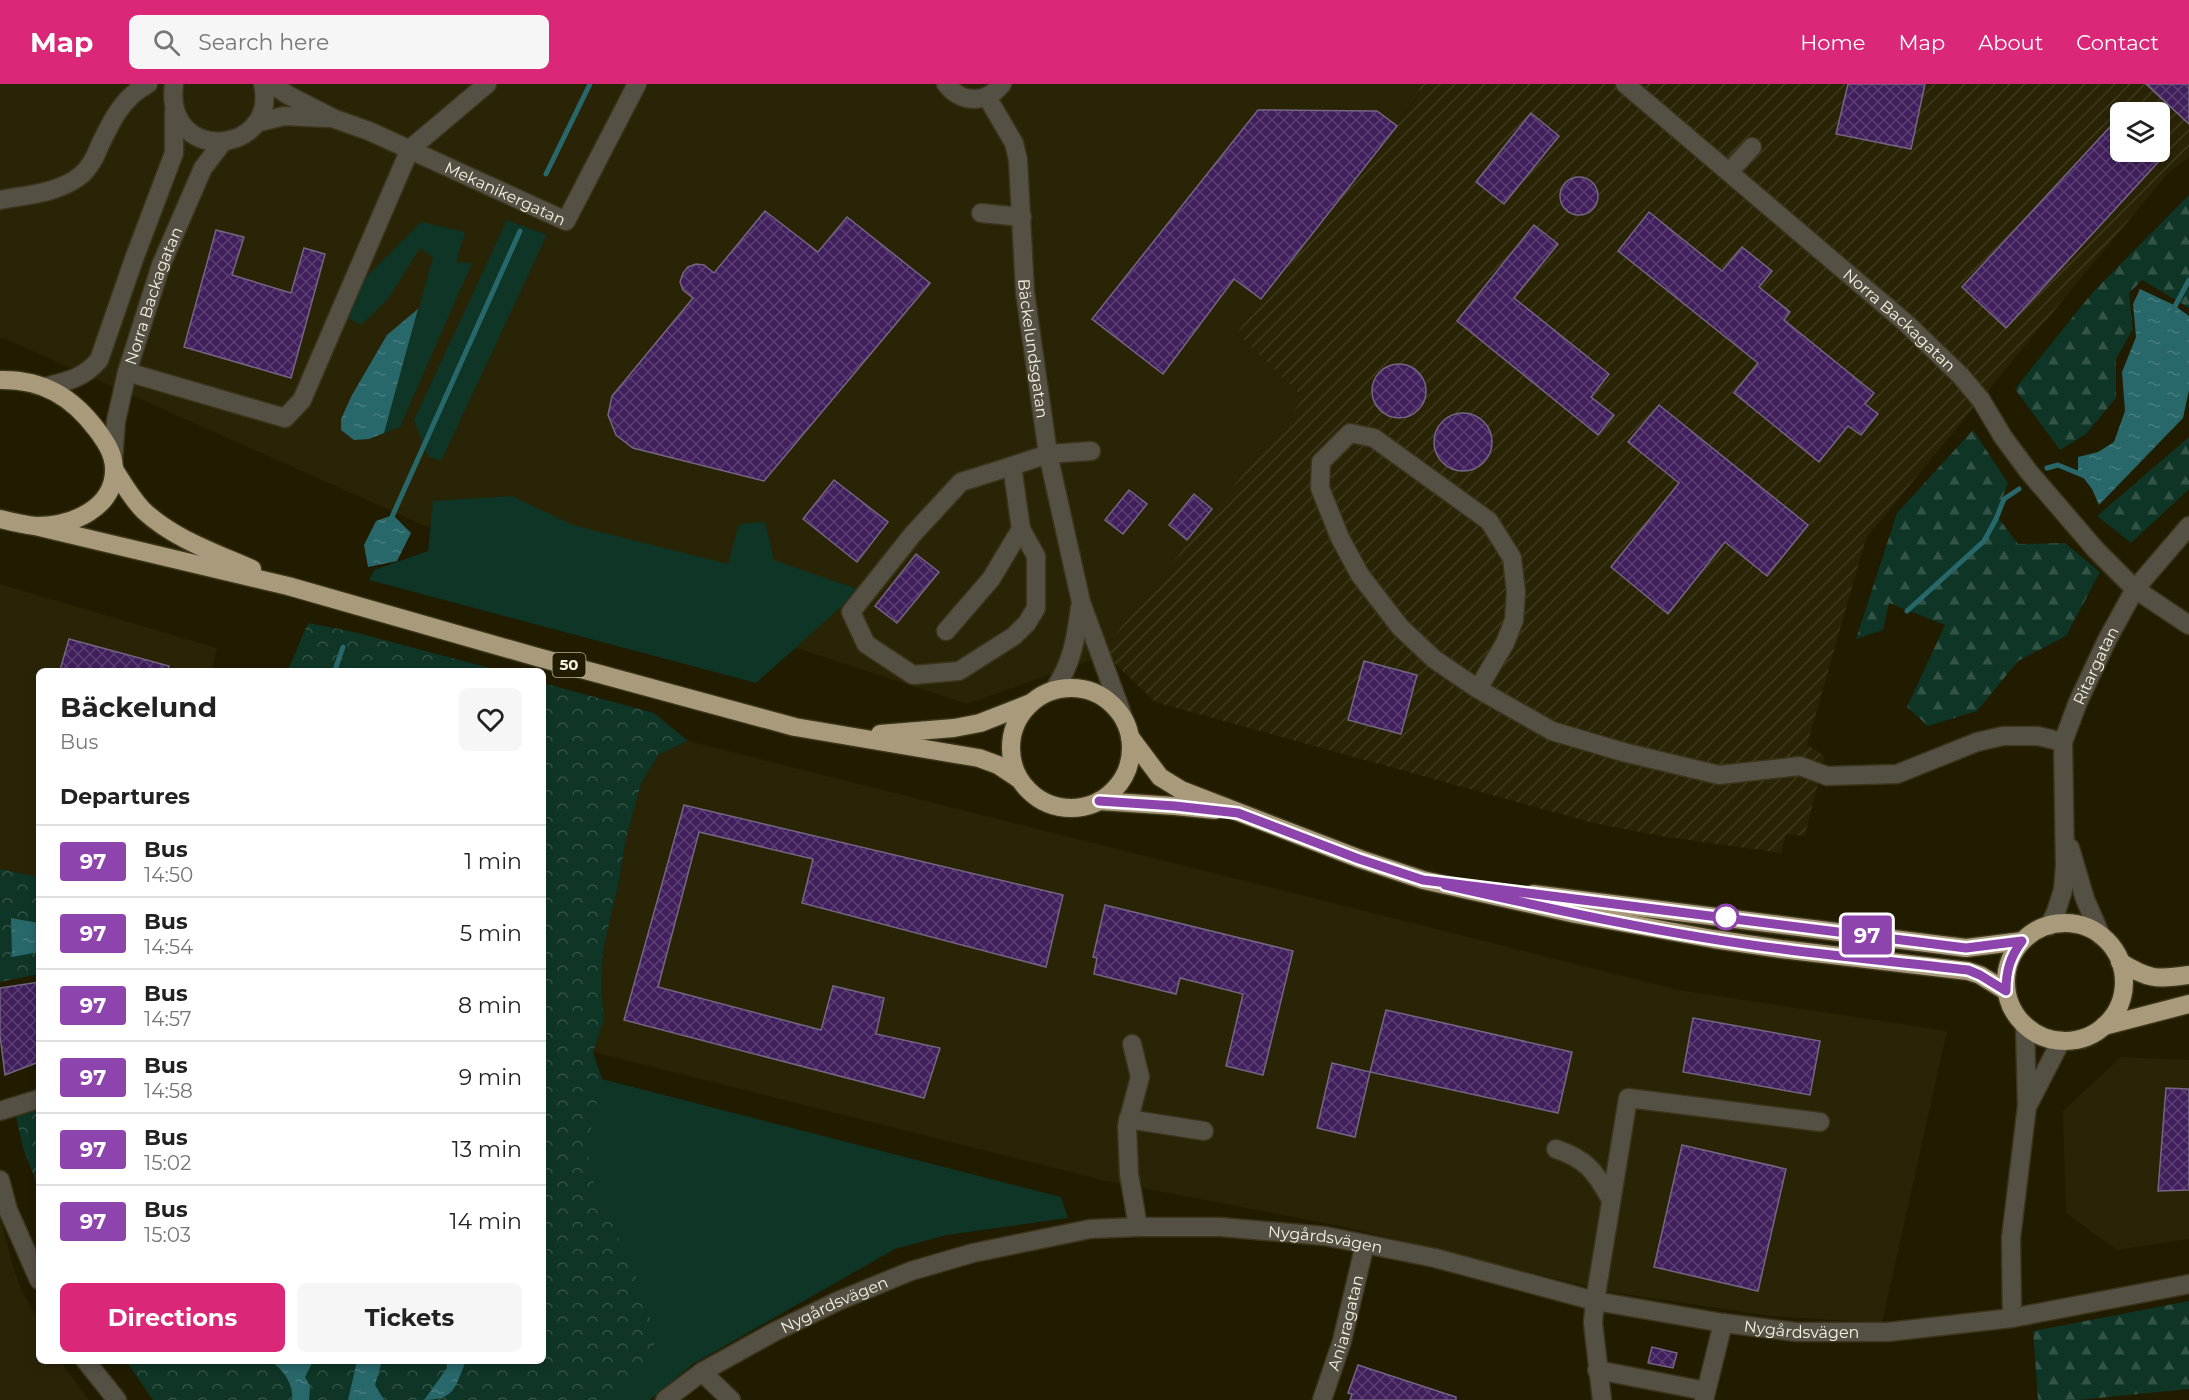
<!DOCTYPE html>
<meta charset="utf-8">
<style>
:root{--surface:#fff;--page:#f6f6f6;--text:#222;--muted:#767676;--line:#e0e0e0;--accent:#db2777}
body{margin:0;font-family:Montserrat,sans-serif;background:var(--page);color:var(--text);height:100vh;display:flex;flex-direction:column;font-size:22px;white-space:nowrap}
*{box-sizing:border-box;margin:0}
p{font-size:20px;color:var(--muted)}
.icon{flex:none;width:33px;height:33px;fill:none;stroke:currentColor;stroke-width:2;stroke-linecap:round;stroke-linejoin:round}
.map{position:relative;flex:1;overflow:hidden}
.details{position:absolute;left:36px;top:584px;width:510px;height:696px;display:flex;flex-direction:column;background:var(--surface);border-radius:9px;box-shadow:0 3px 9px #0003}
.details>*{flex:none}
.badge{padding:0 12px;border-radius:4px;font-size:21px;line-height:39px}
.controls{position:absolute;left:2110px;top:18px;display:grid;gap:12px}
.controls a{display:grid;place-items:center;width:60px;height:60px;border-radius:9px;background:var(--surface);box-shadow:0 3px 9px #0003;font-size:30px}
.map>.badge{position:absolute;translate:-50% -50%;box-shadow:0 0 0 3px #fff}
h2{padding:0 24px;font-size:22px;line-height:54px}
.round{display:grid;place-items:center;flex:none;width:63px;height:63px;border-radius:9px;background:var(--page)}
.overview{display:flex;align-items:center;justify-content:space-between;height:102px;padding:0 24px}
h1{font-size:28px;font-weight:700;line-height:45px}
.action{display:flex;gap:12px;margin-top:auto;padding:12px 24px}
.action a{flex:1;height:69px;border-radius:9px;background:var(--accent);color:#fff;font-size:24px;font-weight:700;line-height:69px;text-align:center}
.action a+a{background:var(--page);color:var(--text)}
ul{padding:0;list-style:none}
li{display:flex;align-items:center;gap:18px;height:72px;padding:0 24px;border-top:2px solid var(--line)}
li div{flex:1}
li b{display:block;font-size:22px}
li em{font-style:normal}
li .badge{min-width:66px;font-weight:700;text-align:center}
header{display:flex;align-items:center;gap:36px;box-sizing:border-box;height:84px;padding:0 30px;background:var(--accent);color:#fff}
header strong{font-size:28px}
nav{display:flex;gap:33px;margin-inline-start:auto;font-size:21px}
.search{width:420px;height:54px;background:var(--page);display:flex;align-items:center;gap:15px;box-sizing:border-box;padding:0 21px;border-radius:9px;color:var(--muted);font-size:22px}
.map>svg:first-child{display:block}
</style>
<header>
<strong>Map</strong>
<div class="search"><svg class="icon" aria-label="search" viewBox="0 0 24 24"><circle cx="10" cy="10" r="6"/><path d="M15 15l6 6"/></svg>Search here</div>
<nav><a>Home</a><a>Map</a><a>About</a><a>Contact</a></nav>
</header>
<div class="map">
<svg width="2189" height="1316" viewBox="0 0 2189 1316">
<defs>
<pattern id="industrial-furrows" width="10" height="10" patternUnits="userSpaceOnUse" patternTransform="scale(1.5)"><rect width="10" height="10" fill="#2a2407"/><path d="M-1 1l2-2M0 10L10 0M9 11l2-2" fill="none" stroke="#3f3a1f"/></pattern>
<pattern id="forest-firs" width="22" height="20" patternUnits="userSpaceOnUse" patternTransform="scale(1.5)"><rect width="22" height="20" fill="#0e3526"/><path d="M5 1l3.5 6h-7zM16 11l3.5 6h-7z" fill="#325345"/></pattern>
<pattern id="park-crowns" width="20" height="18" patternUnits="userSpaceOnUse" patternTransform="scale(1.5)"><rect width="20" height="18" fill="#0e3526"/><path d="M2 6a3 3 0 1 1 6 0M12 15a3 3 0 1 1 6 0" fill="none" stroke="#325345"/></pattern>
<pattern id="water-ripples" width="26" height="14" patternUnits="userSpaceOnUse" patternTransform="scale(1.5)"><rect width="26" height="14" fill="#28676a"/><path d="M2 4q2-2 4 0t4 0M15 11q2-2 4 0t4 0" fill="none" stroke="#487d7f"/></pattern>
<pattern id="building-cross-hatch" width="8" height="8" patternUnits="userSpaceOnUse" patternTransform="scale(1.5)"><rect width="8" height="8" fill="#401f5c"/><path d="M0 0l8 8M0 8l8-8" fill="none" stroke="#5c4073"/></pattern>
</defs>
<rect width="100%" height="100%" fill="#211b00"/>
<g fill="#2a2407">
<polygon points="0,0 1417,0 1420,9 1237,249 1304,314 1107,561 1106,571 967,620 425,442 3,254 0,255"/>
<polygon points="0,500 217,564 212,586 39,586 39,793 0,785"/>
<polygon points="688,657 1679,906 1947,947 1882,1239 1771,1232 1611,1208 1350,1144 1106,1097 593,968 604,936 601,903 603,866 618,802 626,754 641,700 659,670"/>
<polygon points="2121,973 2189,976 2189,1155 2117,1166 2066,1129 2063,1027"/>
<polygon points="0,1133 15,1189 22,1207 39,1238 39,1276 60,1277 89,1316 0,1316"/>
</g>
<path fill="url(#industrial-furrows)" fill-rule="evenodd" d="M 1417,0 L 2189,0 L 2189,73 L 2167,90 L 1866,454 L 1807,661 L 1825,672 L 1807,743 L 1805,752 L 1786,750 L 1781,769 L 1661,752 L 1593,739 L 1155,618 L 1106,571 L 1107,561 L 1304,314 L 1237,249 L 1420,10 ZM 2121,28 L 2160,28 L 2160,68 L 2121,68 Z"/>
<g fill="#0e3526">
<polygon points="507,136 547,151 441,377 428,372 414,336"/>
<polygon points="421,138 465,148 456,178 472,179 400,343 384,349 433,173 420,164 388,215 361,241 348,234 358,201"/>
<polygon points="512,412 573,441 728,480 739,440 765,438 774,476 860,506 756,599 369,496 374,486 428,467 433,417"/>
<polygon points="543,977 602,995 1061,1113 1068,1134 947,1151 895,1165 693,1280 650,1316 440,1316 543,1276"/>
</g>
<g fill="url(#forest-firs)">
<polygon points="2189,111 2189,224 2142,196 2129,209 2133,245 2116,275 2116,314 2086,350 2060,366 2015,305 2092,209"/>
<polygon points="1973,346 2008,399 1996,431 2018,460 2065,459 2100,488 2066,552 2018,577 1977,627 1928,642 1907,623 1945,541 1889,519 1883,546 1856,555 1897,429"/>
<polygon points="2189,353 2189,405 2131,459 2097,432"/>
<polygon points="2189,1217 2189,1305 2078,1316 2038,1316 2033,1247"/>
</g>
<g fill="url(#park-crowns)">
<polygon points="308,539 354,548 497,586 288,586"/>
<polygon points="543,599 654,629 688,657 659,670 641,700 626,754 618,802 603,866 601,903 604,936 593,968 602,995 587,1065 593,1097 642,1207 656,1255 648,1278 614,1316 153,1316 126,1277 543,1276"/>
<polygon points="0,785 39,793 39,890 0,898"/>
<polygon points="39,1026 39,1105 23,1064 16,1033"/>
</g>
<g fill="url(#water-ripples)">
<polygon points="2140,205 2174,221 2189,232 2189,306 2183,334 2099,421 2092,405 2078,387 2078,373 2098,368 2114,358 2125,327 2122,288 2136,253 2133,220"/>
<polygon points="418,225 384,349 369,355 354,356 341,346 341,335 352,311 387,251"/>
<polygon points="393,431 411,449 397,477 368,483 364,461 376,437"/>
<polygon points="11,834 39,839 39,868 12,873"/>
<path d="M 270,1277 L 313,1277 L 305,1293 L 310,1302 L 309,1316 L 292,1316 C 294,1301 283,1284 270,1277 Z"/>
<polygon points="357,1277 382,1277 375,1301 384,1316 348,1316"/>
<path d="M 446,1277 L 466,1277 C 455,1302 456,1316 424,1316 L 447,1284 Z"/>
</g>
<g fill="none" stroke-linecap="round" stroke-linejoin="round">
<g stroke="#28676a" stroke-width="5">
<polyline points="546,90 590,0"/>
<polyline points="2173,226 2189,196"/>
<polyline points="2047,384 2058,381 2087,393"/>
<polyline points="391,435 520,147"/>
<polyline points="1907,527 1984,457 1996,435 2004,415 2019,405"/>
<polyline points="335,586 343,563"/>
</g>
</g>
<g fill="url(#building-cross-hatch)" stroke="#746683" stroke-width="1.5">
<polygon points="1848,0 1925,0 1911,65 1836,50"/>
<polygon points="2146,0 2189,0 2189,40"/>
<polygon points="1258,26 1377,27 1397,42 1261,215 1234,195 1163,290 1092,235"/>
<polygon points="1531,29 1559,52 1504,120 1476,98"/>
<polygon points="2121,31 2121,68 2153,68 2161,75 2006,244 1962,203"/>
<circle cx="1579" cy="112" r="19"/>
<polygon points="765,127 818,168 847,133 930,199 764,397 633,364 616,351 608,331 612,312 693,214 683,206 680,198 683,189 688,183 696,180 704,181 714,189"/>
<polygon points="1649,128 1722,187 1742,163 1772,187 1759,203 1790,228 1784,236 1874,309 1865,320 1878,330 1861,351 1848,342 1819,378 1734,309 1758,279 1618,167"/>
<polygon points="1534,141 1558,160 1514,214 1609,290 1591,313 1614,331 1598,351 1457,237"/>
<polygon points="216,146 244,153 232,191 291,209 304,164 325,170 291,294 184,263"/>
<circle cx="1399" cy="307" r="27"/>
<polygon points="1659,321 1808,441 1767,492 1725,458 1668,530 1611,483 1679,399 1628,358"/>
<circle cx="1463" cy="358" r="29"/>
<polygon points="834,396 888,438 857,478 803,435"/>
<polygon points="1129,406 1147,420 1123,450 1105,436"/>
<polygon points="1194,410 1212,425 1187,456 1169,441"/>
<polygon points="916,470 939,488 897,539 875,522"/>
<polygon points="69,555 169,582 168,586 60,586"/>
<polygon points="1364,577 1417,591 1401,650 1348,636"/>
<polygon points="684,721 1063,811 1046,883 802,819 813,775 699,748 658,903 821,946 833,902 884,914 876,950 940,964 924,1014 624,936"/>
<polygon points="1105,821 1293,867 1263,991 1226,982 1243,910 1180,894 1176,910 1094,890 1097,874 1093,873"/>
<polygon points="39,898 39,978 5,991 0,951 0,904"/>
<polygon points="1386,926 1572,968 1558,1029 1370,988"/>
<polygon points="1693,934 1820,957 1810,1011 1683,988"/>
<polygon points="1332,979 1370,988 1355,1053 1317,1044"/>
<polygon points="2166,1004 2189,1005 2189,1106 2158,1107"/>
<polygon points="1682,1061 1786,1085 1758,1207 1654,1183"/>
<polygon points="1652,1263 1677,1269 1673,1284 1648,1279"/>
<polygon points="1358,1281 1456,1313 1456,1316 1350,1316 1352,1310 1348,1309"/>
</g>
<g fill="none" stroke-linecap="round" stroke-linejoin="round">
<defs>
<g id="minor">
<path d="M 174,0 C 163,81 279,72 263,0"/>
<path id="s1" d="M 272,0 L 288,11 L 335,35 L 369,47 L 566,137 L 637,0"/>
<path d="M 946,0 C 962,20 986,20 1002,0"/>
<path id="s2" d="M 1625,0 L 1906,239 L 1961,292 L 1981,316 L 2003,353 L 2029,388 L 2096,466 L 2135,505 L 2189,541"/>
<path id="s3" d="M 987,13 L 1014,59 L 1018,76 L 1025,208 L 1048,370 L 1081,518 L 1125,638"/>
<polyline points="256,39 284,32 327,34"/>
<polyline points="1729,88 1752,63"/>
<path d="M 0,116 C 27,111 58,109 80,92 C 90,84 95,73 100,61 C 112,36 123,13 148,0"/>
<polyline points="981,129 1022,133"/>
<polyline points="127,288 285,334 302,316 410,65 487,0"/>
<path d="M 44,303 C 66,298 84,294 99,276 L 134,175 L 174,69 L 174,28"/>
<path id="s4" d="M 113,376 L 116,337 L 127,288 L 161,181 L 203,84 L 223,58"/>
<polyline points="1012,382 961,398 913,450 851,528 866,560 913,591 959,587 1014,552 1027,539 1036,524 1036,472 1021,445"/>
<polyline points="946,547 991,495 1021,445 1012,382 1048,370 1091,367"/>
<polyline points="1478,605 1505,559 1514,536 1516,508 1512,474 1489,437 1374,354 1350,349 1321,378 1320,404 1340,454 1360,491 1400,543 1434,575 1478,605 1552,647 1623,668 1719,691 1800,682 1827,692 1897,690 1977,658 2003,652 2038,652 2063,658"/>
<path d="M 1053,607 C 1072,581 1076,554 1080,523"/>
<polyline points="2070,764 2085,815 2101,852"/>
<path id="s5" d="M 2049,842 L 2056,828 L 2063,806 L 2065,782 L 2063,658 L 2078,618 L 2107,556 L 2135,505 L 2189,442"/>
<polyline points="1132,960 1140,993 1127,1042 1129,1090 1138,1143"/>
<polyline points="2028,1021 2061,957"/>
<polyline points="0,1027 39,1015"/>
<polyline points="1128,1035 1204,1047"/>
<path d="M 1556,1065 C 1586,1075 1595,1087 1610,1114"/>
<polyline points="0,1096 8,1126 39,1196"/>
<polyline points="2012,1234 2011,1154 2027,1022 2025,941"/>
<polyline points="85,1276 117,1316"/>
<polyline points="1597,1286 1706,1307"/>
<polyline points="702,1288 731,1316"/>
<path id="s6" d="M 665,1316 L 702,1288 L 774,1248 L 838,1217 L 911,1187 L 973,1169 L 1090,1145 L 1138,1143 L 1220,1143 L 1325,1152 L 1435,1174 L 1595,1217 L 1723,1239 L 1796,1248 L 1888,1248 L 2012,1234 L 2189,1200"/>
<path id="s7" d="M 1322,1316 L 1342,1257 L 1365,1160"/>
<polyline points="1602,1316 1593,1239 1595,1217 1628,1014 1820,1038"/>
<polyline points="1704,1316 1723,1239"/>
</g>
<g id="highway">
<path d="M 0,296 C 43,295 72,313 97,346 C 105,357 113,368 114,383 C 116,425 71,442 36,442 C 24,441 12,438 0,435"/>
<path d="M 114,385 C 123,399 132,415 144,427 C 174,455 216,469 252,485"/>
<polyline points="35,442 288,502 537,573 795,643 979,674 998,681 1019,695"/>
<circle cx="1071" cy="664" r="60"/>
<polyline points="880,650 954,644 980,639 1031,619"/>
<polyline points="1130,653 1160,693 1181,706 1360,775 1423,796 1575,830 1713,855 1781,865 1968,887 1980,891 2006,907"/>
<polyline points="1099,717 1175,722 1215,726"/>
<polyline points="1533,810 1966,864 2022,857"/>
<circle cx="2065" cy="898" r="59"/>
<path d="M 2120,878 C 2148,895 2156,896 2189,891"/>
<polyline points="2104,942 2189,920"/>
</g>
</defs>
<use href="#minor" stroke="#3a351b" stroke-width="21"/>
<use href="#highway" stroke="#3a351b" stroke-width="21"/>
<use href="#minor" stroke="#555044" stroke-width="18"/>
<use href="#highway" stroke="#a89a7b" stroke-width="18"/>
</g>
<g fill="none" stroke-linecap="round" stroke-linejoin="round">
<defs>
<path id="line" d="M 1099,717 L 1175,722 L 1238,729 L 1359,775 L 1423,796 L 1966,864 L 2022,857 C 2010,873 2006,887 2006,907 L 1980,891 L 1968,886 C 1906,879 1844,873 1782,865 C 1668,851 1556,826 1445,801"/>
</defs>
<use href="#line" stroke="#fff" stroke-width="14"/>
<use href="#line" stroke="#8e44ad" stroke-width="9"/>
</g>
<circle fill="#fff" stroke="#8e44ad" stroke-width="3" cx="1726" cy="833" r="12"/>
<g text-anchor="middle" stroke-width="4.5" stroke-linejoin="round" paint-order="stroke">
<rect fill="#211b00" stroke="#b5b29d" stroke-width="1.5" x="552.5" y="569" width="33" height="24" rx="4.5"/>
<g font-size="15" font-weight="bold" fill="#f5f2e0">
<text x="569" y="586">50</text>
</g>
<g font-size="16" fill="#f5f2e0" stroke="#211b00">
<text dy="6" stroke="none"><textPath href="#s1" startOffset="258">Mekanikergatan</textPath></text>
<text dy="6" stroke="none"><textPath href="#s4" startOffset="170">Norra Backagatan</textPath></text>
<text dy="6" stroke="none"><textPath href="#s2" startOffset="362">Norra Backagatan</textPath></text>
<text dy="6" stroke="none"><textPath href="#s3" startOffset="260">Bäckelundsgatan</textPath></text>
<text dy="6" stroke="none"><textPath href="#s5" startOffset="270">Ritargatan</textPath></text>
<text dy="6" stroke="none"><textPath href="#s6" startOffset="699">Nygårdsvägen</textPath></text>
<text dy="6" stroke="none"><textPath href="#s6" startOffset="195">Nygårdsvägen</textPath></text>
<text dy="6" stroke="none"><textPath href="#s7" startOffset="81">Aniaragatan</textPath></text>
<text dy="6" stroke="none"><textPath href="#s6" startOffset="1185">Nygårdsvägen</textPath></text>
</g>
</g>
</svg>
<div class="controls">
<a><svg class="icon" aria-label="layers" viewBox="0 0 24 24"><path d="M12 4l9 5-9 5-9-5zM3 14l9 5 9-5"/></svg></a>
</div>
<b class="badge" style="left:1867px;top:851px;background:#8e44ad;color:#fff">97</b>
<section class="details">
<div class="overview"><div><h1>Bäckelund</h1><p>Bus</p></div><a class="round"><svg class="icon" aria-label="heart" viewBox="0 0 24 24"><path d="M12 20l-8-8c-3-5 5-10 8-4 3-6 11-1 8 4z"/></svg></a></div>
<h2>Departures</h2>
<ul>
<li><span class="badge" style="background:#8e44ad;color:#fff">97</span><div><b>Bus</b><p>14:50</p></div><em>1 min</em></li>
<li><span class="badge" style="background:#8e44ad;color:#fff">97</span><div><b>Bus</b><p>14:54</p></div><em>5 min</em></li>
<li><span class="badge" style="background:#8e44ad;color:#fff">97</span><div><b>Bus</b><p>14:57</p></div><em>8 min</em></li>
<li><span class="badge" style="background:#8e44ad;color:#fff">97</span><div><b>Bus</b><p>14:58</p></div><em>9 min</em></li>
<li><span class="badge" style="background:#8e44ad;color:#fff">97</span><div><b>Bus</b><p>15:02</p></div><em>13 min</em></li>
<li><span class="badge" style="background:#8e44ad;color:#fff">97</span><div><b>Bus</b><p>15:03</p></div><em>14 min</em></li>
</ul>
<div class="action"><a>Directions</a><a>Tickets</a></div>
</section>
</div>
